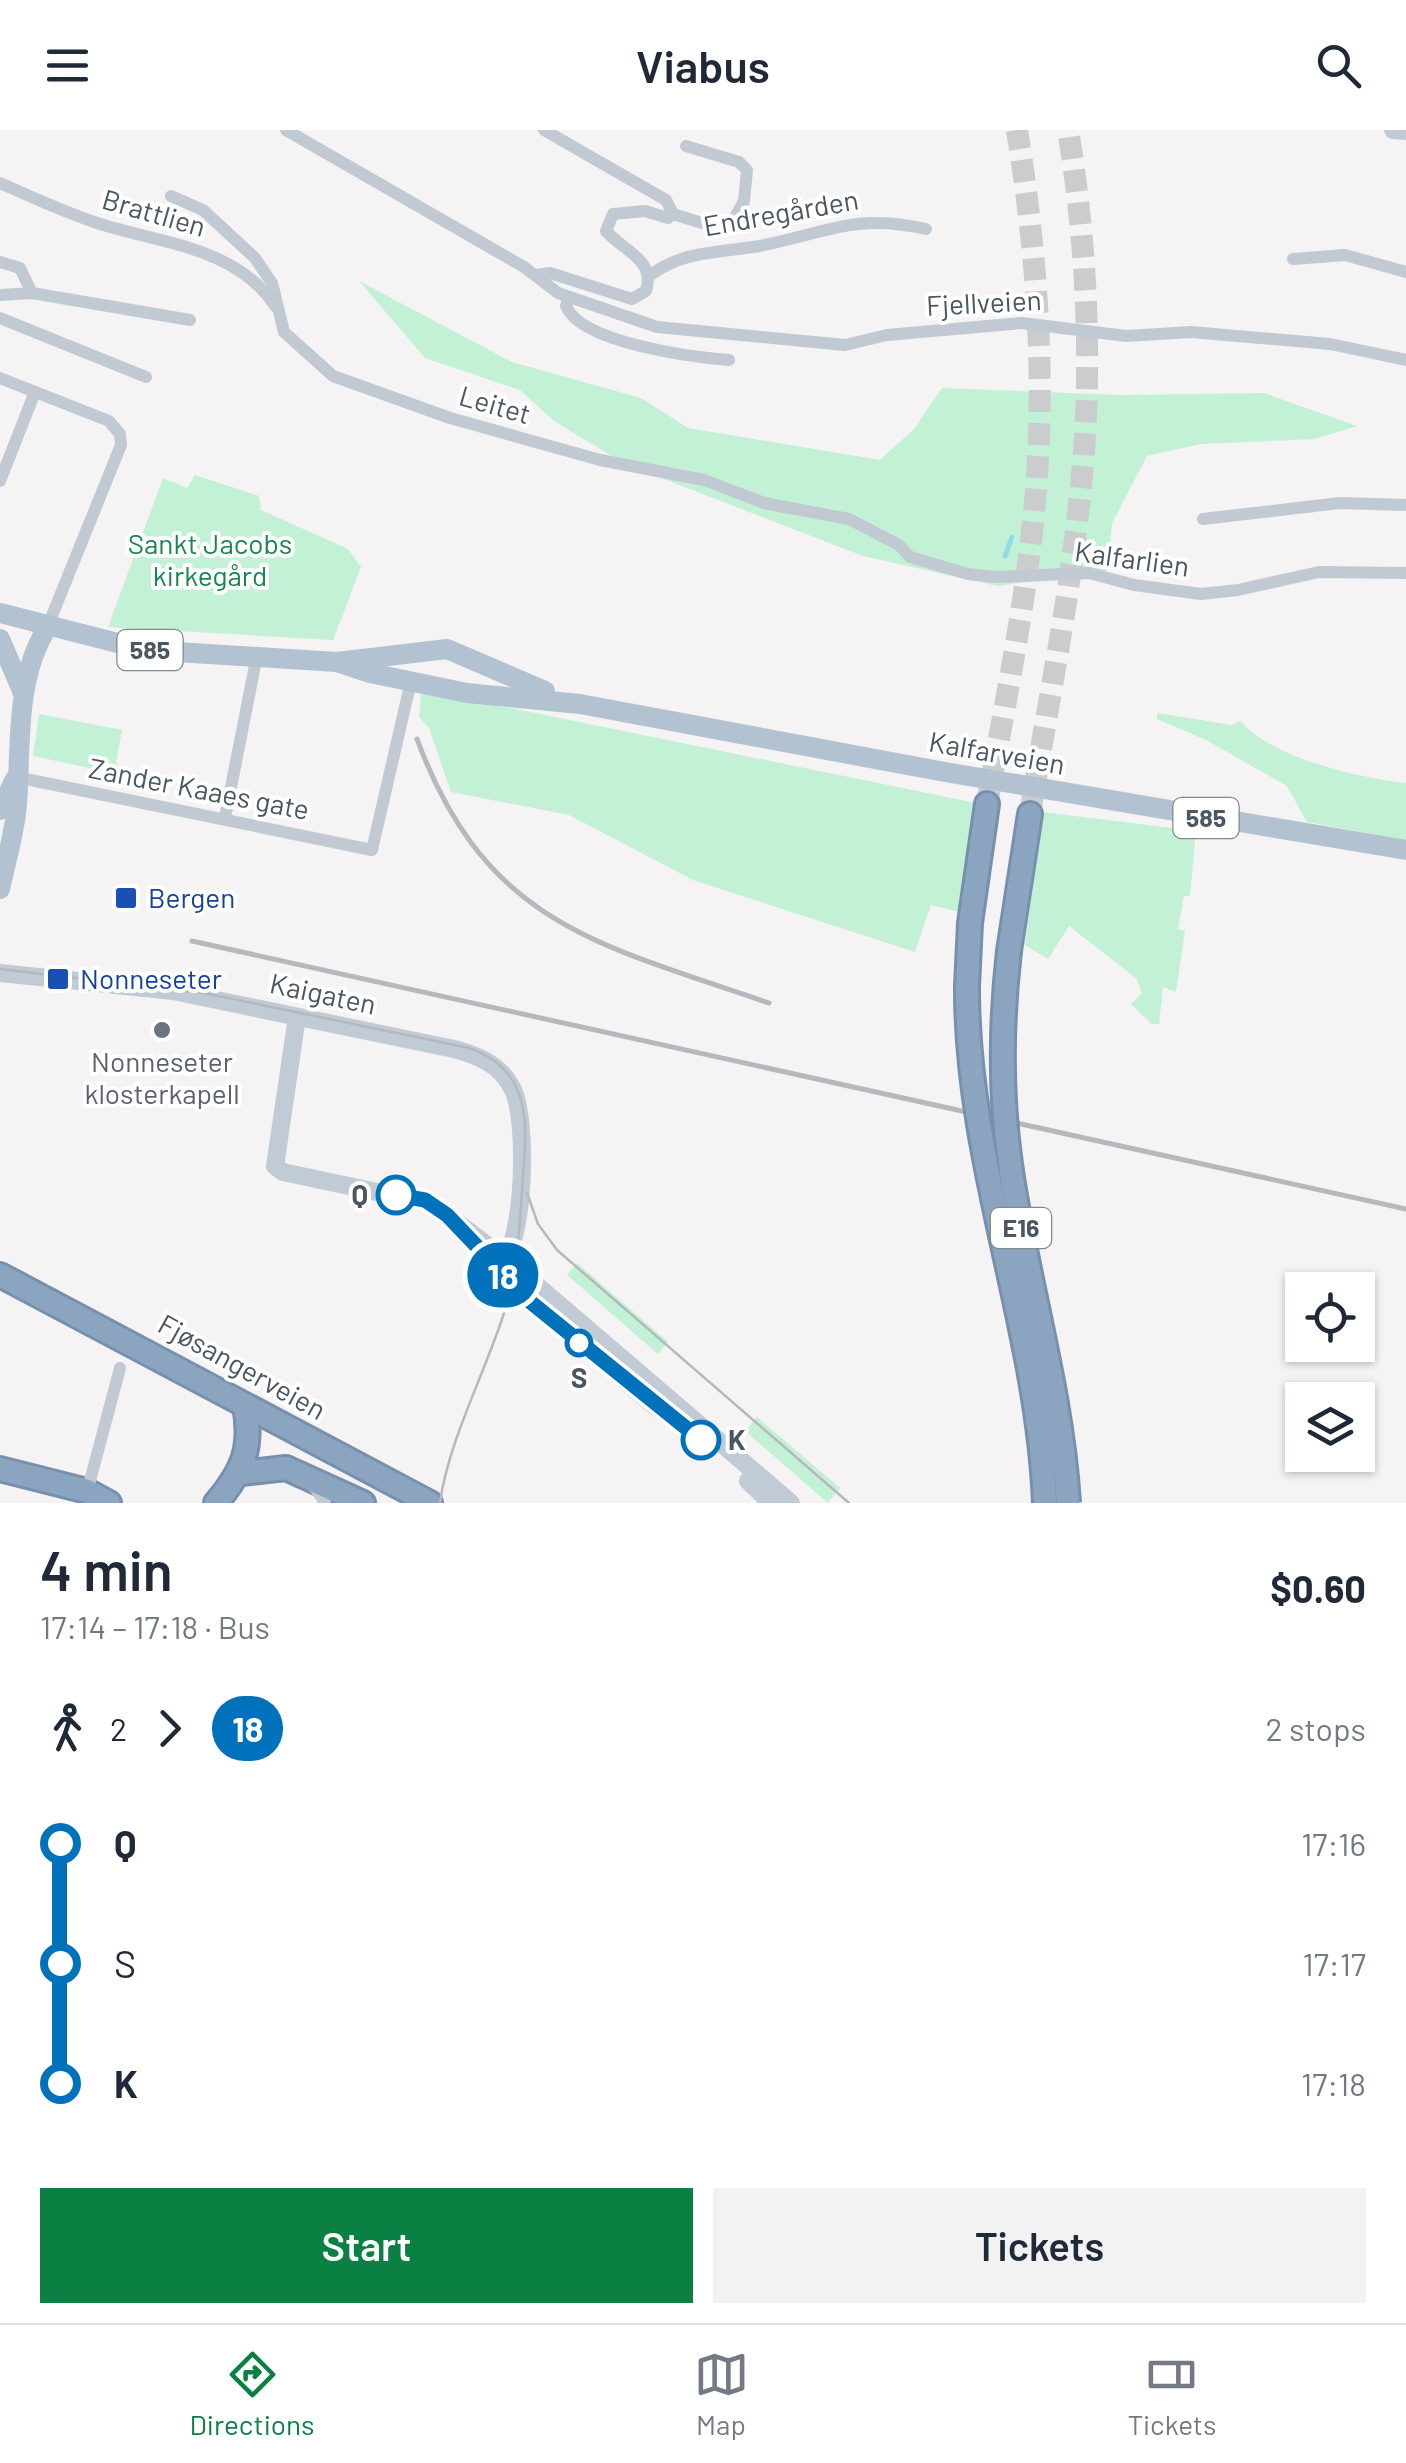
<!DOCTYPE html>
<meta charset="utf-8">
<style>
:root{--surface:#fff;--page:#f2f2f3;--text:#1f2937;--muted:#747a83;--line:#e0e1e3;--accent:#0b8043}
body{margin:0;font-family:Barlow,sans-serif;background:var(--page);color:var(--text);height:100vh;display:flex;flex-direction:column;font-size:38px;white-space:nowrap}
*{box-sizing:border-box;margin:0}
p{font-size:32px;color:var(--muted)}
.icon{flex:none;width:55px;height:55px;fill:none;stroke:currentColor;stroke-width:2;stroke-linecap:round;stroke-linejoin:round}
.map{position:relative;height:1373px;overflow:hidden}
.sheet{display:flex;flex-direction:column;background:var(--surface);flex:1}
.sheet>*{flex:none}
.badge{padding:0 20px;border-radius:32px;font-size:35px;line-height:65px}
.fabs{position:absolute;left:1285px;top:1142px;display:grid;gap:20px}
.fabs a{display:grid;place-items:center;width:90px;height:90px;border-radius:0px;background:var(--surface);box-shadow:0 2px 8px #0004;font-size:50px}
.map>.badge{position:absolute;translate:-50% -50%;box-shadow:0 0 0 5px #fff}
.legs{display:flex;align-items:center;gap:15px;height:110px;padding:0 40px;font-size:32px}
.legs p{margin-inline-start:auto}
.head{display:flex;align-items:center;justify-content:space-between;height:170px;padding:0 40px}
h1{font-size:55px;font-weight:600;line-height:75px}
.action{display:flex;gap:20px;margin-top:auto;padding:20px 40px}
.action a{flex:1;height:115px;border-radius:0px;background:var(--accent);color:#fff;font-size:40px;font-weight:600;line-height:115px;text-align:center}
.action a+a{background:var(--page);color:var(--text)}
ul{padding:0 40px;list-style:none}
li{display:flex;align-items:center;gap:35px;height:120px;font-size:38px}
li i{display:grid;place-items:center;width:15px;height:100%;margin:0 12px;background:currentColor}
li i::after{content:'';width:25px;height:25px;margin:-12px;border:8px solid;border-radius:50%;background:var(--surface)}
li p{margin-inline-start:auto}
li:first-child i{background:linear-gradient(#0000 50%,currentColor 0)}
li:last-child i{background:linear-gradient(currentColor 50%,#0000 0)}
header{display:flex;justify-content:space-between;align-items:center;height:130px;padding:0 40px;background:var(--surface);font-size:45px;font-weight:600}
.menu{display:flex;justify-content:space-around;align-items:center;height:140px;border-top:2px solid var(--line);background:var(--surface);font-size:28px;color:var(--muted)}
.menu a{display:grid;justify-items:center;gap:5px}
.menu .selected{color:var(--accent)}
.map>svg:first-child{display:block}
</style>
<header><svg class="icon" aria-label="menu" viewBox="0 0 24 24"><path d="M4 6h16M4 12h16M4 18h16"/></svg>Viabus<svg class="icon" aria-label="search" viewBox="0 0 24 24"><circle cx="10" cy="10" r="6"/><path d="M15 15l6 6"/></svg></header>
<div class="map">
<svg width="1406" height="1373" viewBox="0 0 1406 1373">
<rect width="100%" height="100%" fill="#f5f3f3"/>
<g fill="#c3f1d5">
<polygon points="359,151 512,232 641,268 688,298 880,330 914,299 942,258 1122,265 1264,263 1357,296 1315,309 1201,314 1147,326 1112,393 1108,441 997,456 863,426 625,334 554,291 520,260 425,228"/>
<polygon points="195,345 259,366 261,380 348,419 361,437 333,510 108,497 163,348 187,358"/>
<polygon points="421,564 516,579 976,673 960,782 931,775 915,822 693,750 569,685 451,662 429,598 419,587"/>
<path d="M 1157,583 L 1232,595 L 1241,591 C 1271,628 1360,648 1406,653 L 1406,710 L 1307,692 L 1287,656 L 1206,610 L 1157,589 Z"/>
<polygon points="39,584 122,600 116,633 123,645 33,626"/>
<polygon points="1043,682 1196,701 1190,766 1184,766 1178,799 1185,801 1176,862 1163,857 1159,894 1152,894 1131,874 1142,863 1136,848 1069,796 1048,829 1025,815"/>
<polygon points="577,1133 668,1212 658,1224 567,1145"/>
<polygon points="757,1287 840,1358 828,1373 745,1301"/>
</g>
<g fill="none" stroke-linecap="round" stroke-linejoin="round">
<polyline stroke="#90daee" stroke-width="5" points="1005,426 1012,407"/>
<g stroke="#caccce" stroke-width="22" stroke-dasharray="22 11" stroke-linecap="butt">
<path d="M 987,674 C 1005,574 1026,473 1035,372 C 1046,248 1037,123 1017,0"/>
<path d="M 1030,684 C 1047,578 1069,473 1080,366 C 1093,245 1088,120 1068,0"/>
</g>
<defs>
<g id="highway">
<polyline points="1009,821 1030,684"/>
<polyline points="967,856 970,793 987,674"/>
<polyline points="0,1145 430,1373"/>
<polyline points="0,1339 87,1361 109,1373"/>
<polyline points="241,1343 286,1338 363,1373"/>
<path d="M 216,1373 C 243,1341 253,1318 245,1276"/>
</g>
</defs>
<use href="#highway" stroke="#7690ad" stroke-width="28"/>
<g stroke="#c1cad2" stroke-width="12">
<polyline points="286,0 524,137 558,163 657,197 845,215 887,205 1022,193 1126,206 1191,202 1330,214 1406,230"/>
<polyline points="544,0 666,70 673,84"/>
<path d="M 0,53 C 33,68 66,83 100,94 C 161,113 238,118 275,176"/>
<polyline points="171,66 203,80 255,128 272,153 284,202 333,246 450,288 600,330 704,350 764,373 849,389 899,415 910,427 968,444 996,447 1089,443 1134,455 1201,464 1238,460 1319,442 1406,443"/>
<polyline points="1293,129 1345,125 1406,142"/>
<polyline points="0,132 20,138 32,163"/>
<path d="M 537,145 L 550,143 L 632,169 L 646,161 C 656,129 623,121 606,101 L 613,84 L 645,81 L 668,88 L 673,84 L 715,97 L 734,89 L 744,71 L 747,40 L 739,32 L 686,16"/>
<path d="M 649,146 C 683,120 719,123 759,116 C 827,103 853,83 926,99"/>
<polyline points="0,165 32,163 190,190"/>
<path d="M 569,168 L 566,176 C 581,213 692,227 729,230"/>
<polyline points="0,188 146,247"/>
<polyline points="0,248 109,291 120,304 121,315 47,498"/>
<polyline points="0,351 35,262"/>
<polyline points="1203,389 1340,373 1406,375"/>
<polyline points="16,647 372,720 411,551"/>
<polyline points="225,688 257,525"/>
<polyline points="312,1353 325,1373"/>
<polyline points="86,1366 120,1238"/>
</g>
<g stroke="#c1cbd6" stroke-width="18">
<polyline points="1393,0 1406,1"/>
<path d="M 0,843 L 173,861 L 454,919 C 477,925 499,934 511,956 C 529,985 525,1114 500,1137"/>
<polyline points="297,887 275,1036 283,1042 433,1074 514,1136 791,1373"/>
<polyline points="491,1130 528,1170 656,1277 683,1295"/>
<polyline points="748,1351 771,1373"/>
</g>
<g stroke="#b3c2d1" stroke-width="20">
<polyline points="0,483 145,520 337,532 447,519 545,561"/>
<polyline points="0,509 23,563"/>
<polyline points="337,532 370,543 467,563 580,574 945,642 1406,720"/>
<polyline points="0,680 15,649"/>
<path d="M 0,759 C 6,731 15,702 17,674 C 21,616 15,549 47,498"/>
</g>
<use href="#highway" stroke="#8ba5c1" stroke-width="22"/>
<g stroke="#b5b8bd" stroke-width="2.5">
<path d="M 0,839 L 204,863 L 469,918 C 530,939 528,991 523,1045 C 520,1091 518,1139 504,1183 C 485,1243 448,1312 440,1373"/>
<polyline points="527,1063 538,1094 557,1120 849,1373"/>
</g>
<g stroke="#b5b8bd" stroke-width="5">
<path d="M 417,609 C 486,795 598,814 769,873"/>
<polyline points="192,811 1406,1079"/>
</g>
<defs>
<g id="highway-bridge">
<path d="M 1009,821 C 1001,892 1000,963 1010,1034 C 1026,1149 1061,1257 1068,1373"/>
<path d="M 967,856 C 966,1033 1038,1197 1045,1373"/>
</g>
</defs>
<use href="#highway-bridge" stroke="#7690ad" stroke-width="28" stroke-linecap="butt"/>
<use href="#highway-bridge" stroke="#8ba5c1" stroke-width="22"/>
</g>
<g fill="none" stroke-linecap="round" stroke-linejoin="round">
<defs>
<polyline id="line-1" points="396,1065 425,1070 447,1085 528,1170 701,1310"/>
</defs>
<use href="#line-1" stroke="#fff" stroke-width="22"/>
<use href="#line-1" stroke="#0072bc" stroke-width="15"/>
</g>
<g fill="#1a4fb4" stroke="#fff" stroke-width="4">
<rect x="114" y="756" width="24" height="24" rx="5"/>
<rect x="46" y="837" width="24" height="24" rx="5"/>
</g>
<circle fill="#6b7280" stroke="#fff" stroke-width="4" cx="162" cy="900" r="10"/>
<g fill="#fff" stroke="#0072bc" stroke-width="5">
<circle cx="396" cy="1065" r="18"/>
<circle cx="579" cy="1213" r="12"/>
<circle cx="701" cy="1310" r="18"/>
</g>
<g text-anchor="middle" stroke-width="8" stroke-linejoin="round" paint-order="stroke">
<g fill="#fff" stroke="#808990" stroke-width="2.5">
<rect x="117.5" y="500" width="65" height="40" rx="8"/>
<rect x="1173.5" y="668" width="65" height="40" rx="8"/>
<rect x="991" y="1078" width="60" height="40" rx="8"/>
</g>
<g font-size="25" font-weight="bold" fill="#4a5661">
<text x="150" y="529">585</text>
<text x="1206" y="697">585</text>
<text x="1021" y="1107">E16</text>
</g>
<g font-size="28" fill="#4a5661" stroke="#fff">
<text transform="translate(154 83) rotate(16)" y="10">Brattlien</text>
<text transform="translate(781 83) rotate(-10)" y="10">Endregården</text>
<text transform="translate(984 173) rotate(-3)" y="10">Fjellveien</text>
<text transform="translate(495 275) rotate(16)" y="10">Leitet</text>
<text transform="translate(1132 429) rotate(8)" y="10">Kalfarlien</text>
<text transform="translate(997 623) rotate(10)" y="10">Kalfarveien</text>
<text transform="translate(199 659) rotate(11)" y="10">Zander Kaaes gate</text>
<text transform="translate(323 864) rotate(12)" y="10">Kaigaten</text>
<text transform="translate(242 1237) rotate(29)" y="10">Fjøsangerveien</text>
</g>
<g font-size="28" fill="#17864f" stroke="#fff">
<text x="210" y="424">Sankt Jacobs<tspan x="210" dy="32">kirkegård</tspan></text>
</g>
<g font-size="28" fill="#164399" stroke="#fff" text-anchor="start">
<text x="148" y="778">Bergen</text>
<text x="80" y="859">Nonneseter</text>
</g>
<g font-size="28" fill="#5b616d" stroke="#fff">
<text x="162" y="942">Nonneseter<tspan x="162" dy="32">klosterkapell</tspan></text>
</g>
<g font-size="28" font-weight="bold" fill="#4a5661" stroke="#fff" text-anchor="end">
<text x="368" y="1075">Q</text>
<text x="579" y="1258" text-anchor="middle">S</text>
<text x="728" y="1320" text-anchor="start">K</text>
</g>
</g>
</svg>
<div class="fabs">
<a><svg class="icon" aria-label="locate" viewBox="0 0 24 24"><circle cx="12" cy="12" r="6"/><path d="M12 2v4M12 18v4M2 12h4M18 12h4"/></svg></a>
<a><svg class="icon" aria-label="layers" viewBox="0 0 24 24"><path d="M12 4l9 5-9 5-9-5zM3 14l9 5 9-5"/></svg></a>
</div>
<b class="badge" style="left:503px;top:1145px;background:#0072bc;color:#fff">18</b>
</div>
<section class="sheet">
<div class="head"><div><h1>4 min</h1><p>17:14 – 17:18 · Bus</p></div><b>$0.60</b></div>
<div class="legs"><svg class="icon" aria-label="walk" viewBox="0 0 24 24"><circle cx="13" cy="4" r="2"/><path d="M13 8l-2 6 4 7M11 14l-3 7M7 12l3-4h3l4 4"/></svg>2<svg class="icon" aria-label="forward" viewBox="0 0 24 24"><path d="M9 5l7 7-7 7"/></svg><b class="badge" style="background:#0072bc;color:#fff">18</b><p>2 stops</p></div>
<ul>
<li><i style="color:#0072bc"></i><b>Q</b><p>17:16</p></li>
<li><i style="color:#0072bc"></i><span>S</span><p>17:17</p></li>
<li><i style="color:#0072bc"></i><b>K</b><p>17:18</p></li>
</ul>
<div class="action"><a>Start</a><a>Tickets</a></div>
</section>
<nav class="menu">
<a class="selected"><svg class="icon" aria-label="directions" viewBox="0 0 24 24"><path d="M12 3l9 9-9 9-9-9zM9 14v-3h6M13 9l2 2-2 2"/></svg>Directions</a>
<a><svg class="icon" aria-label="map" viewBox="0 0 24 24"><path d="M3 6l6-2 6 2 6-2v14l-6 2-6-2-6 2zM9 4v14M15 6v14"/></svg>Map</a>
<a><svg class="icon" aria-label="tickets" viewBox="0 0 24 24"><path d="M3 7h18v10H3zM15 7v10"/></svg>Tickets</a>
</nav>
